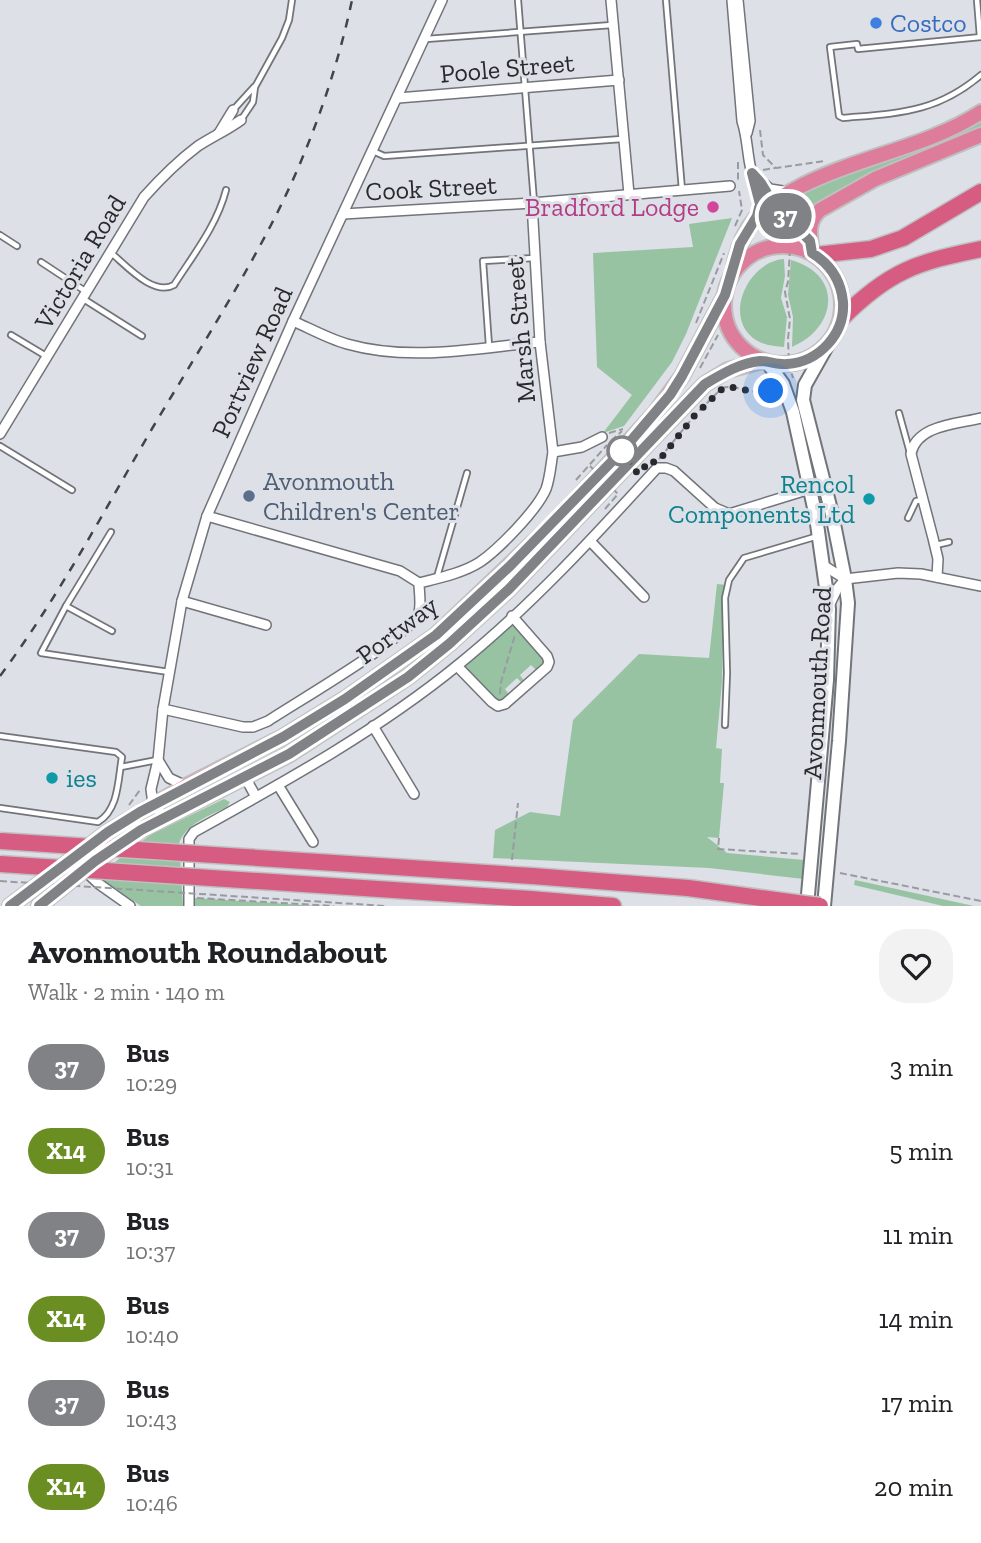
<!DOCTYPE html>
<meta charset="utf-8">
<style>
:root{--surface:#fff;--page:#f2f2f2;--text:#202124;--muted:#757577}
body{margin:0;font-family:"Zilla Slab",serif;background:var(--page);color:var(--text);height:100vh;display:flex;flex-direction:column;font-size:26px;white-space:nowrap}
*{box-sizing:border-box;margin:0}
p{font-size:23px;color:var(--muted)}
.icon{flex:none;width:38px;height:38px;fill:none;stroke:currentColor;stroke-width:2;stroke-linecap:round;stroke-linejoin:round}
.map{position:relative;height:906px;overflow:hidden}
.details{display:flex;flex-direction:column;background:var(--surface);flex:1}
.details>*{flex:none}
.badge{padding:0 14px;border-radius:23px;font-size:24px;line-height:46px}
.you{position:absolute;width:35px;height:35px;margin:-18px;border:5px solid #fff;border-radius:50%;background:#1a73e8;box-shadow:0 0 0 10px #1a73e833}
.map>.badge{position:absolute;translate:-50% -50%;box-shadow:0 0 0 4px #fff}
.round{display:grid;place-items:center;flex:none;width:74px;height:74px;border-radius:28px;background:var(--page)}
.summary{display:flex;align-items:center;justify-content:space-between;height:119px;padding:0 28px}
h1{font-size:33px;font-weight:700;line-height:52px}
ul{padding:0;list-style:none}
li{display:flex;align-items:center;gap:21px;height:84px;padding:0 28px}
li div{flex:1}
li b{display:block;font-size:26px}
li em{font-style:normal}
li .badge{min-width:77px;font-weight:700;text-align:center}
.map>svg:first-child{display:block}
</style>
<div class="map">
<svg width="981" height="906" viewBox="0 0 981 906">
<rect width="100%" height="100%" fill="#dde0e7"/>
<g fill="#97c3a2">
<polygon points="981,119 981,129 814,207 807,215 803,229 780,208 809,188"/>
<polygon points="732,218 686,334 672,362 624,426 603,433 632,395 597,367 593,253 693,247 689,224"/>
<path d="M 784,259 L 785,276 L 781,298 L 787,317 L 784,347 C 773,346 762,345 753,338 C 723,314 750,261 784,259 Z"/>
<path d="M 791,260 C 844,275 837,328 792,347 L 793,317 L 788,295 Z"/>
<polygon points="717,584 727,585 723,610 722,682 716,748 722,749 720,783 724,783 719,838 707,837 727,853 804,860 804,879 709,868 493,858 495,830 530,812 560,816 573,720 639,654 709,658"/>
<polygon points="511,623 543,657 545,662 537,671 531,665 520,675 525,682 523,684 517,678 505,689 510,696 501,703 495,701 464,667"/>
<path d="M 224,799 L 230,802 L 227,807 C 209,816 187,823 179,843 L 183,906 L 141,906 L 97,876 L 150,835 Z"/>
<polygon points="855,880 974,906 943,906 854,885"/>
<polygon points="195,898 318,906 195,906"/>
</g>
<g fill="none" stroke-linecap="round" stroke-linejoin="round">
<defs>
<g id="service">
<polyline points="518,0 534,202"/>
<polyline points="666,0 682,190"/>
<polyline points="977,0 980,37"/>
<path d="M 981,37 L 858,49 L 857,44 L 830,47 L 839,116 L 843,118 C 899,113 936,113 981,75"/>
<polyline points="426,39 612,25"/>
<polyline points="234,109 254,87"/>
<polyline points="241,120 253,102 255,87 282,38 289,20 292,0"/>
<polyline points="373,151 384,156 622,139"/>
<polyline points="763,186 773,203 807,238"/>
<polyline points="0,235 17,246"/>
<path d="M 110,252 C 125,264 153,297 174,285 C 194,254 217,225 226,190"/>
<polyline points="41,262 85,291"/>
<polyline points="82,298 142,336"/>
<polyline points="11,335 46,356"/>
<polyline points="489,346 483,261 535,258"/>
<polyline points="899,413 910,453"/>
<polyline points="0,446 72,490"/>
<polyline points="908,518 916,501 923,500"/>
<polyline points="936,545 949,542"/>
<polyline points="437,577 467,473"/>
<polyline points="66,606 111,532"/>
<polyline points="112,631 66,606 41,653 169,672"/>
<polyline points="725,725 727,673 725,598 729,580 744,558 818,536"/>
<path d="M 0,736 L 116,752 L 122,757 C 118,779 119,810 98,822 L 0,808"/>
<polyline points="121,767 157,760"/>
</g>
<g id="minor">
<polyline points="611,0 629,194"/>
<path d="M 732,0 L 742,121 C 747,136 747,150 750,165 C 753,182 762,198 758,215"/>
<polyline points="738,0 750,121 747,133"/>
<polyline points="398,98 619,80"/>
<polyline points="219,133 233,110"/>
<polyline points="753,174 770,189 789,192"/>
<polyline points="532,203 540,342 553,452"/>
<polyline points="343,214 532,203 730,186"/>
<path d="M 293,321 C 311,329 329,339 347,344 C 411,362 476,348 540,342"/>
<path d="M 0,434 L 144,197 C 161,178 178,161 198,146 C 212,137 227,130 241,120"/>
<polyline points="207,516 400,571 419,583"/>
<polyline points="590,541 644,597"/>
<polyline points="823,565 845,579 898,573 921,574 981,586"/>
<path d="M 937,577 L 938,559 L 933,538 L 911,454 C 916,425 957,424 981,418"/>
<polyline points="182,601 266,625"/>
<polyline points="830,604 837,589 845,579"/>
<polyline points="457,666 492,702 498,706 505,704 547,667 549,662 547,656 512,616"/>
<path d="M 163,709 L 243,727 L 253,727 L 268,721 C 295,703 407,638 418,615 C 422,607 419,592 419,583 C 439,578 463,573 480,562 C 499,549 537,510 546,489 C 550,478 551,464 553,452 L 582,447 L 602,437"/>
<polyline points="373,726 414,794"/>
<polyline points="158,760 169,778 186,786"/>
<polyline points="245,777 256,797"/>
<polyline points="278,785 313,842"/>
<polyline points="165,818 153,804 151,789 158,760 163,709 182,601 207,516 293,321 442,0"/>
<polyline points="85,871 99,884 130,906"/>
<path d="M 189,906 L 189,839 L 194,832 C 284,782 377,731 458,665 C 530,607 594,537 657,468 L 666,468 L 674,471 L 715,508 L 729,514 L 810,489"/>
</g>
<g id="secondary">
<polyline points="767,362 783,384 793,412 816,517 829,609 827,680 807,906"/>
<polyline points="824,906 839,741 848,603 845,579 832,514 803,400 805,385 827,346"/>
</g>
<g id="trunk">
<circle cx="783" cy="305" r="59"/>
<path d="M 812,253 C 810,237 806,222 820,210 L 875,179 L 981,135"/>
<path d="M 733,273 C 736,253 742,235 755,219 C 767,204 786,194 803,185 C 860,156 927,147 981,112"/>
<polyline points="10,906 108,832 186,786 283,737 345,699 436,635 561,516 655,413 682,376 725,295"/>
<polyline points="39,906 95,861 141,830 290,754 408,677 449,644 509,589 705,384 728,370 763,361"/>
</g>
<g id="motorway">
<polyline points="816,255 871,249 903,238 981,192"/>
<path d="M 842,318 C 889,271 917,262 981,249"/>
<polyline points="532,876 688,888 797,903"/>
<polyline points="530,899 613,906"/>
</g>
</defs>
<use href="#service" stroke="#717479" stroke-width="8"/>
<use href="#minor" stroke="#717479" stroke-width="12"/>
<use href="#secondary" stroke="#717479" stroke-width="16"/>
<use href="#trunk" stroke="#bfbfc0" stroke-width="18"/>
<use href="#motorway" stroke="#bfbfc0" stroke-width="19"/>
<g stroke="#999ba0" stroke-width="2" stroke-dasharray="7 3.5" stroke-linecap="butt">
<polyline points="760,130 763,155 776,168 825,161"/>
<polyline points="738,162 738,182"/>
<polyline points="763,170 775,168"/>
<polyline points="766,224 791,234 788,282 785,292 790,319 788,339 789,364 793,378"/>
<polyline points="735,226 742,210 739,191"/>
<polyline points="696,323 724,253"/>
<polyline points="700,368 718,335"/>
<polyline points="609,433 623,429"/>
<polyline points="611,441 622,431"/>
<path d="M 659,459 L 695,415 L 722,388 C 738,383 752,398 774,389"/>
<polyline points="576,480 607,445"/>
<polyline points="605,509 618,494"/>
<polyline points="500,694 501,682 515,635"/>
<polyline points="129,805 140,790"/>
<polyline points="719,838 718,849 800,854"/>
<polyline points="512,860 518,803"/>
<polyline points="840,873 981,901"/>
<polyline points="197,898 334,906"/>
</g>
<use href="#service" stroke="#fff" stroke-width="4.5"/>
<use href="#minor" stroke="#fff" stroke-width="9"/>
<use href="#secondary" stroke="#fff" stroke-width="12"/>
<use href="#trunk" stroke="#de7c9b" stroke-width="14"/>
<use href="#motorway" stroke="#d65c82" stroke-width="16"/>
<path stroke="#424447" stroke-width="2.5" stroke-dasharray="9 9" stroke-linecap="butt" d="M 0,676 C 58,598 104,511 153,427 C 193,360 235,294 271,225 C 307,156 336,76 352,0"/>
<defs>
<g id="motorway-bridge">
<polyline points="0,841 532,876"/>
<polyline points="0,864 530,899"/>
<polyline points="797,903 820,906"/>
</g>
</defs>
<use href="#motorway-bridge" stroke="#bfbfc0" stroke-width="19" stroke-linecap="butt"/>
<g stroke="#999ba0" stroke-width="2" stroke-dasharray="7 3.5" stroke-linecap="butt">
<polyline points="590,466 618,494"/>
<polyline points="0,881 386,906"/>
</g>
<use href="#motorway-bridge" stroke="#d65c82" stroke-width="16"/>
</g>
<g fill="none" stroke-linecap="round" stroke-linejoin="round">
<defs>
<path id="line" d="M 10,906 L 108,832 L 140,812 L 283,737 L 345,699 L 436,635 L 510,566 L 623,450 L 670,395 L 682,376 L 725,295 L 740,244 L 757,216 L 760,204 L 752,173 L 761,183 L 773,203 L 810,241 L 812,253 C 830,264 841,281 843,302 C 845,334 819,362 787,364 C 778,365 769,361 760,361 C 740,363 722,374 705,384 L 509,589 L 449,644 L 408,677 L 289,754 L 141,830 L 95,861 L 39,906"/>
</defs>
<use href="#line" stroke="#fff" stroke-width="16"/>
<use href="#line" stroke="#808285" stroke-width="10"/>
<path stroke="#292a2d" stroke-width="7" stroke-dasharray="0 12.6" d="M 622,451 L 638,474 L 651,460 L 655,463 L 661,458 L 695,415 L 723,388 C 736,384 751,396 771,391"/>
</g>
<circle fill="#3f7fe0" stroke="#dde0e7" stroke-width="2.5" cx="876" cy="23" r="7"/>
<circle fill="#d1479c" stroke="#dde0e7" stroke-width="2.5" cx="713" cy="207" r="7"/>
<circle fill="#fff" stroke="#808285" stroke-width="3.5" cx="622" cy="451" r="14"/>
<circle fill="#5c6f8a" stroke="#dde0e7" stroke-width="2.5" cx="249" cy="496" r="7"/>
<g fill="#0f9aa8" stroke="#dde0e7" stroke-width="2.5">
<circle cx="869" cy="499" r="7"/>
<circle cx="52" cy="778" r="7"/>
</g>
<g text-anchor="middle" stroke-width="6" stroke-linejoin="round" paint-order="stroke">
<g font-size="26" fill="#366cbe" stroke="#dde0e7" text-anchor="start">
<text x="890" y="32">Costco</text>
</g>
<g font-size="26" fill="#292a2d" stroke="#dde0e7">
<text transform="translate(507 68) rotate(-5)" y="9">Poole Street</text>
<text transform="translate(431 188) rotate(-3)" y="9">Cook Street</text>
<text transform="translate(80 262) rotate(-59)" y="9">Victoria Road</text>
<text transform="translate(520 330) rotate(-95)" y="9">Marsh Street</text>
<text transform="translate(252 362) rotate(-66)" y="9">Portview Road</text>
<text transform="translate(397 630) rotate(-37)" y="9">Portway</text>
<text transform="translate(817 683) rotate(-87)" y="9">Avonmouth Road</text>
</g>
<g font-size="26" fill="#b23c85" stroke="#dde0e7" text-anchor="end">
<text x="699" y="216">Bradford Lodge</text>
</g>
<g font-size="26" fill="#4e5e75" stroke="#dde0e7" text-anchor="start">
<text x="263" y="490">Avonmouth<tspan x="263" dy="30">Children's Center</tspan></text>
</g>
<g font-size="26" fill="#0d838f" stroke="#dde0e7" text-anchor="end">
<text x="855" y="493">Rencol<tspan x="855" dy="30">Components Ltd</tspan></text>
<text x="66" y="787" text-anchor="start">ies</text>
</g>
</g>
</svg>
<div class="you" style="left:771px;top:391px"></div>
<b class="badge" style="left:785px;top:216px;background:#808285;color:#fff">37</b>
</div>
<section class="details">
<div class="summary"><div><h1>Avonmouth Roundabout</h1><p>Walk · 2 min · 140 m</p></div><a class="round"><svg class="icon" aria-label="heart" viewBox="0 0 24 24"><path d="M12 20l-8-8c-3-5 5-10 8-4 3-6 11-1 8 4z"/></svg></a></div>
<ul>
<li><span class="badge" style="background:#808285;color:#fff">37</span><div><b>Bus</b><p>10:29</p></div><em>3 min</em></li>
<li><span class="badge" style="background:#6b8e23;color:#fff">X14</span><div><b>Bus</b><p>10:31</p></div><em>5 min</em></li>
<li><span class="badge" style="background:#808285;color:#fff">37</span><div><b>Bus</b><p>10:37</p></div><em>11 min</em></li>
<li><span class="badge" style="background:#6b8e23;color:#fff">X14</span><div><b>Bus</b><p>10:40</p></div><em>14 min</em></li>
<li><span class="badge" style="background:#808285;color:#fff">37</span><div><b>Bus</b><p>10:43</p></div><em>17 min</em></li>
<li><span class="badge" style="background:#6b8e23;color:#fff">X14</span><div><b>Bus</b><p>10:46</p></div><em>20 min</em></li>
</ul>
</section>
